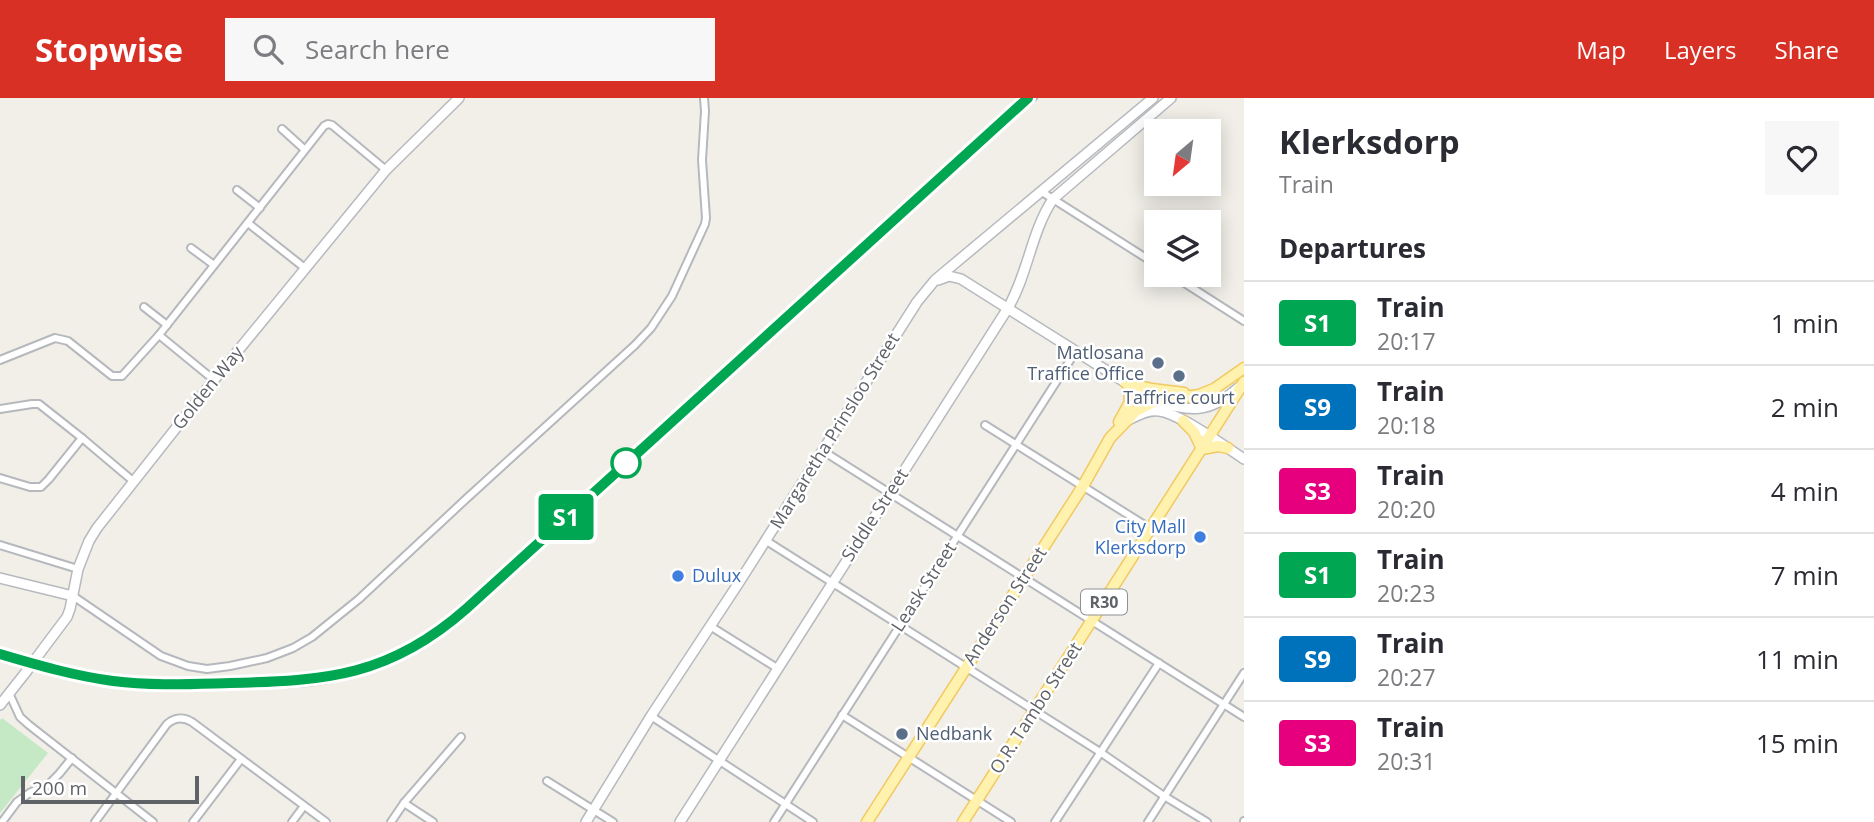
<!DOCTYPE html>
<style>
:root{--surface:#fff;--page:#f7f7f7;--text:#2b2b33;--muted:#7c7c81;--line:#e1e1e2;--accent:#d93025}
body{margin:0;font-family:"Open Sans",sans-serif;background:var(--page);color:var(--text);height:100vh;display:flex;flex-direction:column;font-size:26px;white-space:nowrap}
*{box-sizing:border-box;margin:0}
p{font-size:23px;color:var(--muted)}
.icon{flex:none;width:38px;height:38px;fill:none;stroke:currentColor;stroke-width:2;stroke-linecap:round;stroke-linejoin:round}
.map{position:relative;flex:1;overflow:hidden}
.sheet{display:flex;flex-direction:column;background:var(--surface);width:630px}
.sheet>*{flex:none}
.badge{padding:0 14px;border-radius:5px;font-size:24px;line-height:46px}
.needle{width:46px;rotate:209deg}
.tools{position:absolute;left:1144px;top:21px;display:grid;gap:14px}
.tools a{display:grid;place-items:center;width:77px;height:77px;border-radius:0px;background:var(--surface);box-shadow:0 4px 18px #0003;font-size:35px}
.scale{position:absolute;left:21px;bottom:18px;width:178px;box-sizing:border-box;padding-left:7px;border:4px solid #5f6368;border-top:0;font-size:19px;line-height:24px;white-space:nowrap;color:#5f6368;-webkit-text-stroke:5px #fff;paint-order:stroke}
.map>.badge{position:absolute;translate:-50% -50%;box-shadow:0 0 0 4px #fff}
h2{padding:0 35px;font-size:26px;line-height:63px}
.round{display:grid;place-items:center;flex:none;width:74px;height:74px;border-radius:0px;background:var(--page)}
.headline{display:flex;align-items:center;justify-content:space-between;height:119px;padding:0 35px}
h1{font-size:33px;font-weight:700;line-height:52px}
ul{padding:0;list-style:none}
li{display:flex;align-items:center;gap:21px;height:84px;padding:0 35px;border-top:2px solid var(--line)}
li div{flex:1}
li b{display:block;font-size:26px}
li em{font-style:normal}
li .badge{min-width:77px;font-weight:700;text-align:center}
header{display:flex;align-items:center;gap:42px;box-sizing:border-box;height:98px;padding:0 35px;background:var(--accent);color:#fff}
header strong{font-size:33px}
nav{display:flex;gap:38px;margin-inline-start:auto;font-size:24px}
.search{width:490px;height:63px;background:var(--page);display:flex;align-items:center;gap:18px;box-sizing:border-box;padding:0 24px;border-radius:0px;color:var(--muted);font-size:26px}
main{display:flex;flex:1;min-height:0}
.map>svg:first-child{display:block}
</style>
<header>
<strong>Stopwise</strong>
<div class="search"><svg class="icon" aria-label="search" viewBox="0 0 24 24"><circle cx="10" cy="10" r="6"/><path d="M15 15l6 6"/></svg>Search here</div>
<nav><a>Map</a><a>Layers</a><a>Share</a></nav>
</header>
<main>
<div class="map">
<svg width="1244" height="724" viewBox="0 0 1244 724">
<rect width="100%" height="100%" fill="#f1efe8"/>
<polygon fill="#c5e8c5" points="2,620 48,655 0,715 0,622"/>
<g fill="none" stroke-linecap="round" stroke-linejoin="round">
<defs>
<g id="street">
<polyline points="282,31 304,51"/>
<polyline points="237,92 260,110"/>
<polyline points="1042,94 1157,167"/>
<polyline points="248,125 306,171"/>
<polyline points="191,150 214,167"/>
<polyline points="1172,177 1244,223"/>
<polyline points="144,209 167,227"/>
<polyline points="159,237 214,282"/>
<polyline points="0,262 55,240 68,243 112,278 122,278 159,237 324,28 328,26 332,27 386,72"/>
<polyline points="0,311 32,306 39,306 82,340 133,383"/>
<polyline points="985,327 1151,431"/>
<polyline points="823,353 1244,619"/>
<polyline points="0,380 30,389 41,389 49,381 82,340"/>
<polyline points="765,442 1100,654 1164,698 1207,724"/>
<polyline points="0,447 78,471"/>
<polyline points="73,498 161,558 188,568 207,571 230,568 267,560 293,550 312,539 359,501 466,401 635,247 651,230 672,198 705,126 706,120 702,62 705,13 704,0"/>
<polyline points="710,528 777,570"/>
<polyline points="9,595 20,619 29,627 153,724"/>
<polyline points="842,617 1011,724"/>
<polyline points="651,618 813,724"/>
<polyline points="547,683 613,724"/>
<polyline points="404,705 433,724"/>
<polyline points="2,724 17,704 31,694 48,687 59,676 72,660"/>
<path d="M 95,724 L 167,626 C 175,619 184,619 192,624 L 326,724"/>
<polyline points="193,724 241,661"/>
<polyline points="292,724 304,708"/>
<polyline points="391,724 404,705 461,639"/>
<polyline points="774,724 1076,253"/>
<polyline points="1055,724 1159,565"/>
<polyline points="1148,724 1244,575"/>
<polyline points="1244,724 1244,723"/>
</g>
<g id="secondary">
<path d="M 938,182 L 949,178 L 961,181 L 1155,303 C 1190,314 1209,316 1238,290"/>
<path d="M 1128,322 C 1137,318 1148,311 1159,313 C 1179,315 1226,349 1244,361"/>
<polyline points="0,480 73,498"/>
<polyline points="43,551 67,519 70,511 78,471 89,443 97,430 214,282 386,72 459,0"/>
<polyline points="0,607 26,574"/>
<polyline points="586,724 651,618 738,486 917,204 935,182 1153,0"/>
<path d="M 680,724 L 1008,210 C 1028,176 1031,134 1053,101 L 1171,0"/>
</g>
<g id="primary">
<polyline points="1126,285 1152,291 1184,295"/>
<polyline points="1183,323 1194,334 1202,351 1218,348 1228,350"/>
<polyline points="1119,324 1130,304 1129,287"/>
<polyline points="867,724 1083,388 1110,340 1136,313 1155,303 1199,297 1214,291 1244,270"/>
<polyline points="963,724 1244,284"/>
</g>
</defs>
<use href="#street" stroke="#b5b8bc" stroke-width="10"/>
<use href="#secondary" stroke="#b6babf" stroke-width="12"/>
<use href="#primary" stroke="#f2c960" stroke-width="13"/>
<use href="#street" stroke="#fff" stroke-width="6"/>
<use href="#secondary" stroke="#fff" stroke-width="9"/>
<use href="#primary" stroke="#fff2af" stroke-width="10"/>
<defs>
<path id="rail" d="M 0,560 C 43,572 85,586 130,589 C 164,592 198,590 231,589 C 263,588 296,590 327,584 C 379,575 425,552 465,518 L 1036,0"/>
</defs>
<use href="#rail" stroke="#b6b7b8" stroke-width="4.5"/>
<use href="#rail" stroke="#fff" stroke-width="2" stroke-dasharray="5" stroke-linecap="butt"/>
<defs>
<polyline id="secondary-bridge" points="26,574 43,551"/>
</defs>
<use href="#secondary-bridge" stroke="#b6babf" stroke-width="12" stroke-linecap="butt"/>
<use href="#secondary-bridge" stroke="#fff" stroke-width="9"/>
</g>
<g fill="none" stroke-linecap="round" stroke-linejoin="round">
<defs>
<path id="line" d="M 0,556 C 37,567 75,578 113,583 C 152,588 191,586 230,585 C 327,583 390,578 466,511 L 1028,0"/>
</defs>
<use href="#line" stroke="#fff" stroke-width="16"/>
<use href="#line" stroke="#00a651" stroke-width="10"/>
</g>
<g fill="#5c6f8a" stroke="#fff" stroke-width="2.5">
<circle cx="1158" cy="265" r="7"/>
<circle cx="1179" cy="278" r="7"/>
<circle cx="902" cy="636" r="7"/>
</g>
<circle fill="#fff" stroke="#00a651" stroke-width="3.5" cx="626" cy="365" r="14"/>
<g fill="#3f7fe0" stroke="#fff" stroke-width="2.5">
<circle cx="1200" cy="439" r="7"/>
<circle cx="678" cy="478" r="7"/>
</g>
<g text-anchor="middle" stroke-width="5" stroke-linejoin="round" paint-order="stroke">
<rect fill="#fff" stroke="#8f9295" stroke-width="2" x="1081" y="491.5" width="46" height="25" rx="5"/>
<g font-size="16" font-weight="bold" fill="#5f6368">
<text x="1104" y="510">R30</text>
</g>
<g font-size="18" fill="#4e5e75" stroke="#fff" text-anchor="end">
<text x="1144" y="261">Matlosana<tspan x="1144" dy="21">Traffice Office</tspan></text>
<text x="1179" y="306" text-anchor="middle">Taffrice court</text>
<text x="916" y="642" text-anchor="start">Nedbank</text>
</g>
<g font-size="18" fill="#5f6368" stroke="#fff">
<text transform="translate(208 290) rotate(-51)" y="6">Golden Way</text>
<text transform="translate(835 333) rotate(-58)" y="6">Margaretha Prinsloo Street</text>
<text transform="translate(875 417) rotate(-57)" y="6">Siddle Street</text>
<text transform="translate(924 489) rotate(-57)" y="6">Leask Street</text>
<text transform="translate(1005 508) rotate(-57)" y="6">Anderson Street</text>
<text transform="translate(1036 610) rotate(-57)" y="6">O.R. Tambo Street</text>
</g>
<g font-size="18" fill="#366cbe" stroke="#fff" text-anchor="end">
<text x="1186" y="435">City Mall<tspan x="1186" dy="21">Klerksdorp</tspan></text>
<text x="692" y="484" text-anchor="start">Dulux</text>
</g>
</g>
</svg>
<div class="tools">
<a><svg class="needle" viewBox="-14 -14 28 28"><path d="M0-13l5 13h-10z" fill="#e53935"/><path d="M0 13l5-13h-10z" fill="#7c7c81"/></svg></a>
<a><svg class="icon" aria-label="layers" viewBox="0 0 24 24"><path d="M12 4l9 5-9 5-9-5zM3 14l9 5 9-5"/></svg></a>
</div>
<div class="scale">200 m</div>
<b class="badge" style="left:566px;top:419px;background:#00a651;color:#fff">S1</b>
</div>
<section class="sheet">
<div class="headline"><div><h1>Klerksdorp</h1><p>Train</p></div><a class="round"><svg class="icon" aria-label="heart" viewBox="0 0 24 24"><path d="M12 20l-8-8c-3-5 5-10 8-4 3-6 11-1 8 4z"/></svg></a></div>
<h2>Departures</h2>
<ul>
<li><span class="badge" style="background:#00a651;color:#fff">S1</span><div><b>Train</b><p>20:17</p></div><em>1 min</em></li>
<li><span class="badge" style="background:#0072bc;color:#fff">S9</span><div><b>Train</b><p>20:18</p></div><em>2 min</em></li>
<li><span class="badge" style="background:#e6007e;color:#fff">S3</span><div><b>Train</b><p>20:20</p></div><em>4 min</em></li>
<li><span class="badge" style="background:#00a651;color:#fff">S1</span><div><b>Train</b><p>20:23</p></div><em>7 min</em></li>
<li><span class="badge" style="background:#0072bc;color:#fff">S9</span><div><b>Train</b><p>20:27</p></div><em>11 min</em></li>
<li><span class="badge" style="background:#e6007e;color:#fff">S3</span><div><b>Train</b><p>20:31</p></div><em>15 min</em></li>
</ul>
</section>
</main>
